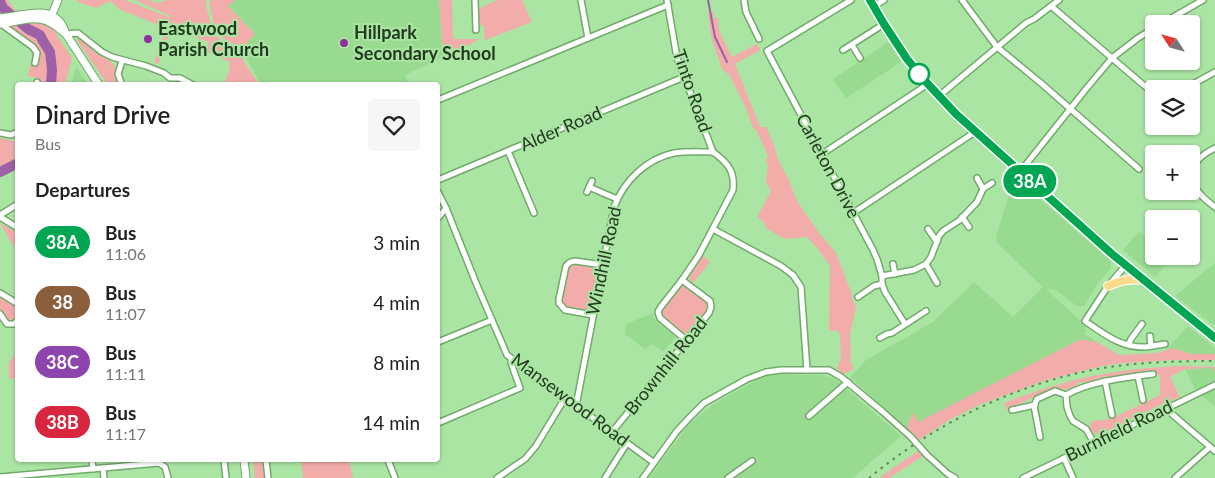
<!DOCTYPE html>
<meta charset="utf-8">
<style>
:root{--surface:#fff;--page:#f6f6f6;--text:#202124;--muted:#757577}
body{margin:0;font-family:Lato,sans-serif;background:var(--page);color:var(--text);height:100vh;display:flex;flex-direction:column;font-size:19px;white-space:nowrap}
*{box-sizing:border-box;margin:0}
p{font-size:16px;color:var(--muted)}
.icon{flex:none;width:28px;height:28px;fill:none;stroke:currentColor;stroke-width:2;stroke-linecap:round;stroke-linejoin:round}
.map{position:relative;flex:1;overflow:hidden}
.drawer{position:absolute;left:15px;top:82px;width:425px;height:380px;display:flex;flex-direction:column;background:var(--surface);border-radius:5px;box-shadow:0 1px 4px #0004}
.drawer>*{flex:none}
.badge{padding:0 10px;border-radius:16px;font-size:18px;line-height:32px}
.needle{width:32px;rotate:306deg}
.buttons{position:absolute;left:1145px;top:15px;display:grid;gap:10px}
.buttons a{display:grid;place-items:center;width:55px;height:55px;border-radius:5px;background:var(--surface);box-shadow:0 1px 4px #0004;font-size:25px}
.map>.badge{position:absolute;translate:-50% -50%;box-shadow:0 0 0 2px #fff}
h2{padding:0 20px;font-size:19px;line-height:45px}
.round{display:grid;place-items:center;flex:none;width:52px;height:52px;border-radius:5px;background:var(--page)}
.summary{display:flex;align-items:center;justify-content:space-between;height:85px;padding:0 20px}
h1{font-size:24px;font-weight:600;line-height:38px}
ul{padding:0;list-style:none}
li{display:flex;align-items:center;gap:15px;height:60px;padding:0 20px}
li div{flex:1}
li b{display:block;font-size:19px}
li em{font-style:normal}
li .badge{min-width:55px;font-weight:700;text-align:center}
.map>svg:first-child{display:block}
</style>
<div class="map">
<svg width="1215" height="478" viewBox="0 0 1215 478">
<rect width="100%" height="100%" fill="#aae5a3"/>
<g fill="#99da91">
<polygon points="235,0 439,0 443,57 405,75 409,85 261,85 241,49 255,34 228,6"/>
<polygon points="888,42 901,62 846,98 833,79"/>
<polygon points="76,67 89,85 71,85"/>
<polygon points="1017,179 1111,261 1111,268 1096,286 1085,305 1082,306 1077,306 1054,289 1047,290 1086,326 1086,331 1084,334 1097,342 1084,340 910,432 850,377 866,360 933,322 974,282 1013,317 1043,287 997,243 996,236 1013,182"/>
<polygon points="1139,232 1154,244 1154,256 1170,256 1172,258 1155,277 1123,250"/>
<polygon points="1215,263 1215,326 1175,296"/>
<polygon points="653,313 654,318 676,337 664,351 651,344 645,349 625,334 626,324"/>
<polygon points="1188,326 1215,348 1215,354 1191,354 1173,348 1166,350"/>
<polygon points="1214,368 1215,371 1215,407 1195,389 1185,369"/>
<polygon points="774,374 822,375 834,378 901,436 889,446 853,478 649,478 690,423 714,404 758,379"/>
</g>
<g fill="#f2adaa">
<polygon points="0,0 8,0 16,12 0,14"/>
<path d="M 77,0 L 125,0 L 171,18 L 168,15 L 135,0 L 150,0 L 156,3 L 168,0 L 206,0 L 206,6 L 214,35 L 236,49 L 259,84 C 247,86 236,81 224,84 L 229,71 L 230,62 L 206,51 L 209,42 L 171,29 L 158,64 L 154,63 L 165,31 L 154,23 L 121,10 L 110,1 L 96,8 L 78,2 Z"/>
<polygon points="211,0 235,0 228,6 255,34 241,49 216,34 209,3"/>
<polygon points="439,0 452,0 453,39 479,39 456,53 443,57"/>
<polygon points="497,0 522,0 532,22 485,40 484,26 479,24 478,10 480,8"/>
<polygon points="713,12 714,18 718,18 719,31 732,57 757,44 760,50 735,64 760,127 766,127 774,145 778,160 788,178 797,201 819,233 836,253 851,292 853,301 856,307 850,334 851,359 849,360 852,364 853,370 843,374 837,368 841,359 840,334 837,331 829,331 830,266 818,249 807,237 785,239 767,229 763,221 757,217 771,191 766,183 768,166 766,159 768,156 757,131 753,128 748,113 730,76 722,69 711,36 708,13"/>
<polygon points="37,20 47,24 53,29 72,58 65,85 39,85 40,79 28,76 30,65 39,64 40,55 36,47 8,27"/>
<path d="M 79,37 L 93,51 L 113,63 C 117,69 114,78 117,85 L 109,85 L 103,78 L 77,40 Z"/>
<polygon points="0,138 14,141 18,140 17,160 0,169"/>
<polygon points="0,223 17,233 17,244 14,247"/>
<polygon points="703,256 710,262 693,283 689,278"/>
<path d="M 573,265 C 581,265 594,264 597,272 L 590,308 L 587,310 C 578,311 565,310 562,301 L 568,268 L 570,266 Z"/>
<path d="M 681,285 L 685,285 L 707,303 C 707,315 696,326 688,334 C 677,331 670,323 662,315 L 661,310 Z"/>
<polygon points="0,297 17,307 17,314 13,321 7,320 0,309"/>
<polygon points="1079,340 1084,340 1097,342 1119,355 1157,353 1173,348 1191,354 1215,354 1215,360 1174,360 1124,363 1102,366 1043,381 979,405 949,420 919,440 906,429 913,412 918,422"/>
<polygon points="16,352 18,353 17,385 16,378 9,379 9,363"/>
<path d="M 1182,366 L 1215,367 L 1215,371 L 1213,368 L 1185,369 L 1170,377 L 1180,397 L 1158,406 L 1101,434 L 1097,434 L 1090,430 L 1090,426 L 1092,421 L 1105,420 L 1119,415 L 1160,395 L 1160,377 L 1155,372 L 1139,372 L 1109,380 L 1108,377 L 1103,376 L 1101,380 L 1091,383 L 1080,382 L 1072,388 L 1061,390 L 1054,390 L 1040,394 L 1007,410 L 1004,403 C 1041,389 1078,377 1116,372 C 1138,368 1160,367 1182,366 Z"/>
<polygon points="918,451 923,456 889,478 879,478"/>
<polygon points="253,460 263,460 264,478 255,478"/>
<polygon points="301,460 349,460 353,478 303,478"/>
</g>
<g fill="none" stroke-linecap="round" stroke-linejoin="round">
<polyline stroke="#9c61a6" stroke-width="2" points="708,0 715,37 727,62"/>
<g stroke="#9c61a6" stroke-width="10">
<polyline points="0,1 3,8 28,29 40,35 43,41 50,52 52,70 51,85"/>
<polyline points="0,172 18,163"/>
</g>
<defs>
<g id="street">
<polyline points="475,0 476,30"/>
<polyline points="581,0 588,38"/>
<polyline points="667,0 677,58 713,152"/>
<polyline points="744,0 746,12 759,39"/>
<polyline points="851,0 767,51 873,250 877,259 882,276 882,284 885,292 905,324"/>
<polyline points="962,0 997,47 1042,84 1139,169"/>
<polyline points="874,6 884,0"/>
<polyline points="1051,6 1154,94"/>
<polyline points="1,24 33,47 37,53 35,63"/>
<polyline points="1161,24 1203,0"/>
<polyline points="66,34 78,33 102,52 112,57 146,66 164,73 170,78 180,78 193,85"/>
<polyline points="852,45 860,58"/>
<polyline points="843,50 884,24"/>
<polyline points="122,61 118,74 122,85"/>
<polyline points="36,85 37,82"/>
<polyline points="1184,89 1215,72"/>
<polyline points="939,96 1026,23 1034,19 1059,0"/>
<polyline points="438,100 668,5"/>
<polyline points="0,133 11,135 18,132"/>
<polyline points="508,151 534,213"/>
<polyline points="822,154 928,84"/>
<polyline points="1020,172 1086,89 1112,58 1138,38 1154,28"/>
<path d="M 1191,177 C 1195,160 1200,156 1215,148"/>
<path d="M 1191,177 C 1195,191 1204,199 1215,207"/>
<polyline points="977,178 983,189"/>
<polyline points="438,180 684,77"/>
<polyline points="589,187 617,199"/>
<polyline points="438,192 446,208 476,283 507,355 653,462"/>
<polyline points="587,192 592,181"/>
<polyline points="853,213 975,132"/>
<polyline points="0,215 18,204"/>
<polyline points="0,217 18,228"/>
<polyline points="962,217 969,227"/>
<polyline points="438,218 446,208"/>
<polyline points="713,229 781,266 793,275 801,287 807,370"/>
<polyline points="928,229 937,242"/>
<polyline points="893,264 895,274"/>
<polyline points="926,264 937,283"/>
<path d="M 1126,265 L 1108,286 L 1085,321 C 1104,334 1121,348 1146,347 C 1152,346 1159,345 1165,344"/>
<polyline points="882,276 914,270 926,264 931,257 939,236 943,231 960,220 977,202 983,189 992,183"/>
<polyline points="0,293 18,304"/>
<polyline points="858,297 874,286 882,284"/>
<polyline points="0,314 7,324 14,324 18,320"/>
<path d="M 593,315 L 565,310 L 559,303 L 559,299 L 566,266 C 569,262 571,261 575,261 L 603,265"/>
<polyline points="1150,336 1151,346"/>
<polyline points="880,338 887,334 892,333 926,311"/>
<path d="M 686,340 L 660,318 L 658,312 L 660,308 L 682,280 L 699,255 L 733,190 C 735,171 728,163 713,152"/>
<polyline points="438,342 492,320"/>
<polyline points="1128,345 1131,339 1142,324"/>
<polyline points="1138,376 1143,400"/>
<polyline points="1105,381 1112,415"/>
<polyline points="1066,395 1067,407 1070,416 1073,421 1086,429 1094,443"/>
<path d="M 576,406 L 614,207 C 624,181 646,159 674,153 C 687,151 700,152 713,152"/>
<polyline points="1166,409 1215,451"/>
<polyline points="1012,410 1035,405"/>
<polyline points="809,416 848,382"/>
<polyline points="438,423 520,388 511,363 511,359"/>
<polyline points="612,432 709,313 711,307 710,301 682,280"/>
<path d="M 1040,437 L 1034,406 L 1037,399 L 1055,391 L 1066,395 C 1090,381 1125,378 1153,374"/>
<polyline points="927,455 948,474 955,478"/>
<polyline points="1064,458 1073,478"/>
<polyline points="92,460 93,469"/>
<polyline points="224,460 226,478"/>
<polyline points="266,460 268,478"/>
<polyline points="388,460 395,478"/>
<polyline points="103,468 104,478"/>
<polyline points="0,477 23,475 159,463 165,467 168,478"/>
<polyline points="497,478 525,459 536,446 565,398"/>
<polyline points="605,478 627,443"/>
<polyline points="643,478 677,431 689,418 704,403 747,379 766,372 781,370 829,370 841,377 883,412 911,437"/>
<polyline points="728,478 752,461"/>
<polyline points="1023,478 1215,385"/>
<polyline points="1175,478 1210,447"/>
</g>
<g id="secondary">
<path d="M 0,18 C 25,16 56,1 66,34 L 99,85"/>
<polyline points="50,19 58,0"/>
<path d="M 0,24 C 16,23 34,14 49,22 C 56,25 60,30 66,34"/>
<polyline points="244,460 246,478"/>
</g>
<g id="primary">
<polyline points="870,0 884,24 907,59 928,84 956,114 1112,254 1215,338"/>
<path d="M 1108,286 C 1120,281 1130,278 1143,280"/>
</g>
</defs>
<use href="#street" stroke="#71aa6a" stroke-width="8"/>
<use href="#secondary" stroke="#71aa6a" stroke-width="9"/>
<use href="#primary" stroke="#fff" stroke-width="10"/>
<use href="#street" stroke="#fff" stroke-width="5"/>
<use href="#secondary" stroke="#fff" stroke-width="7"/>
<use href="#primary" stroke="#ffda8c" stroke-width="8"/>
<path stroke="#5e855a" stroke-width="2" stroke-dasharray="2.5 5" stroke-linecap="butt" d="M 869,478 C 937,422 1021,381 1109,367 C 1143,362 1180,361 1215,361"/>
<defs>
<polyline id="street-bridge" points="911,437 927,455"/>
</defs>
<use href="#street-bridge" stroke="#71aa6a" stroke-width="8" stroke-linecap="butt"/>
<use href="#street-bridge" stroke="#fff" stroke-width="5"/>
</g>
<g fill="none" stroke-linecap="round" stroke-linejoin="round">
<defs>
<polyline id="line" points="870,0 884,24 907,59 928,84 956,114 1112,254 1215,338"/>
</defs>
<use href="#line" stroke="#fff" stroke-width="11"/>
<use href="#line" stroke="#00a651" stroke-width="8"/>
</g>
<g fill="#8d319c" stroke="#aae5a3" stroke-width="2">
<circle cx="148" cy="39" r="5"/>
<circle cx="344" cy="43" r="5"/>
</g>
<circle fill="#fff" stroke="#00a651" stroke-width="2.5" cx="919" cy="74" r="10"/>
<g text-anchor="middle" stroke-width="4" stroke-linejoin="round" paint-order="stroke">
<g font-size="18" font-weight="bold" fill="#233a20" stroke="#aae5a3" text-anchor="start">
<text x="158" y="35">Eastwood<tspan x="158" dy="21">Parish Church</tspan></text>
<text x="354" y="39">Hillpark<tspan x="354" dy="21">Secondary School</tspan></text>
</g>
<g font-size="18" fill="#233a20" stroke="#aae5a3">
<text transform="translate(692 91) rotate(71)" y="6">Tinto Road</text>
<text transform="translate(561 129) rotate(-23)" y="6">Alder Road</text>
<text transform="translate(828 166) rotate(62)" y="6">Carleton Drive</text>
<text transform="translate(604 261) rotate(-78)" y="6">Windhill Road</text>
<text transform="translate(666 366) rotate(-51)" y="6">Brownhill Road</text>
<text transform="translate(570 400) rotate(37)" y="6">Mansewood Road</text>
<text transform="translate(1119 431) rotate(-26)" y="6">Burnfield Road</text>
</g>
</g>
</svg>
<div class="buttons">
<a><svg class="needle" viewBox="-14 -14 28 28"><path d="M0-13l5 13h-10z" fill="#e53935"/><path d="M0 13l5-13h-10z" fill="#757577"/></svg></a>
<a><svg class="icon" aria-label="layers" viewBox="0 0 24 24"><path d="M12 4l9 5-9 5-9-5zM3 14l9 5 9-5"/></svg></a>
<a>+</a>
<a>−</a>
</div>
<b class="badge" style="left:1030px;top:181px;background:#00a651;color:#fff">38A</b>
<section class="drawer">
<div class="summary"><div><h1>Dinard Drive</h1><p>Bus</p></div><a class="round"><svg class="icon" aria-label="heart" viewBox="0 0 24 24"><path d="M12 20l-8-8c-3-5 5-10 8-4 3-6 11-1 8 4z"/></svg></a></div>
<h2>Departures</h2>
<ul>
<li><span class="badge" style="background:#00a651;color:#fff">38A</span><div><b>Bus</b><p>11:06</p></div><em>3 min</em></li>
<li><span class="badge" style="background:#8b5e3c;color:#fff">38</span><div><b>Bus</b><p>11:07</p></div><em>4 min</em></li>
<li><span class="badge" style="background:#8e44ad;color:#fff">38C</span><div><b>Bus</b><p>11:11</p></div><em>8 min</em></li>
<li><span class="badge" style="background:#d7263d;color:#fff">38B</span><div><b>Bus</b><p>11:17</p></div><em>14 min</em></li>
</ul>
</section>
</div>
